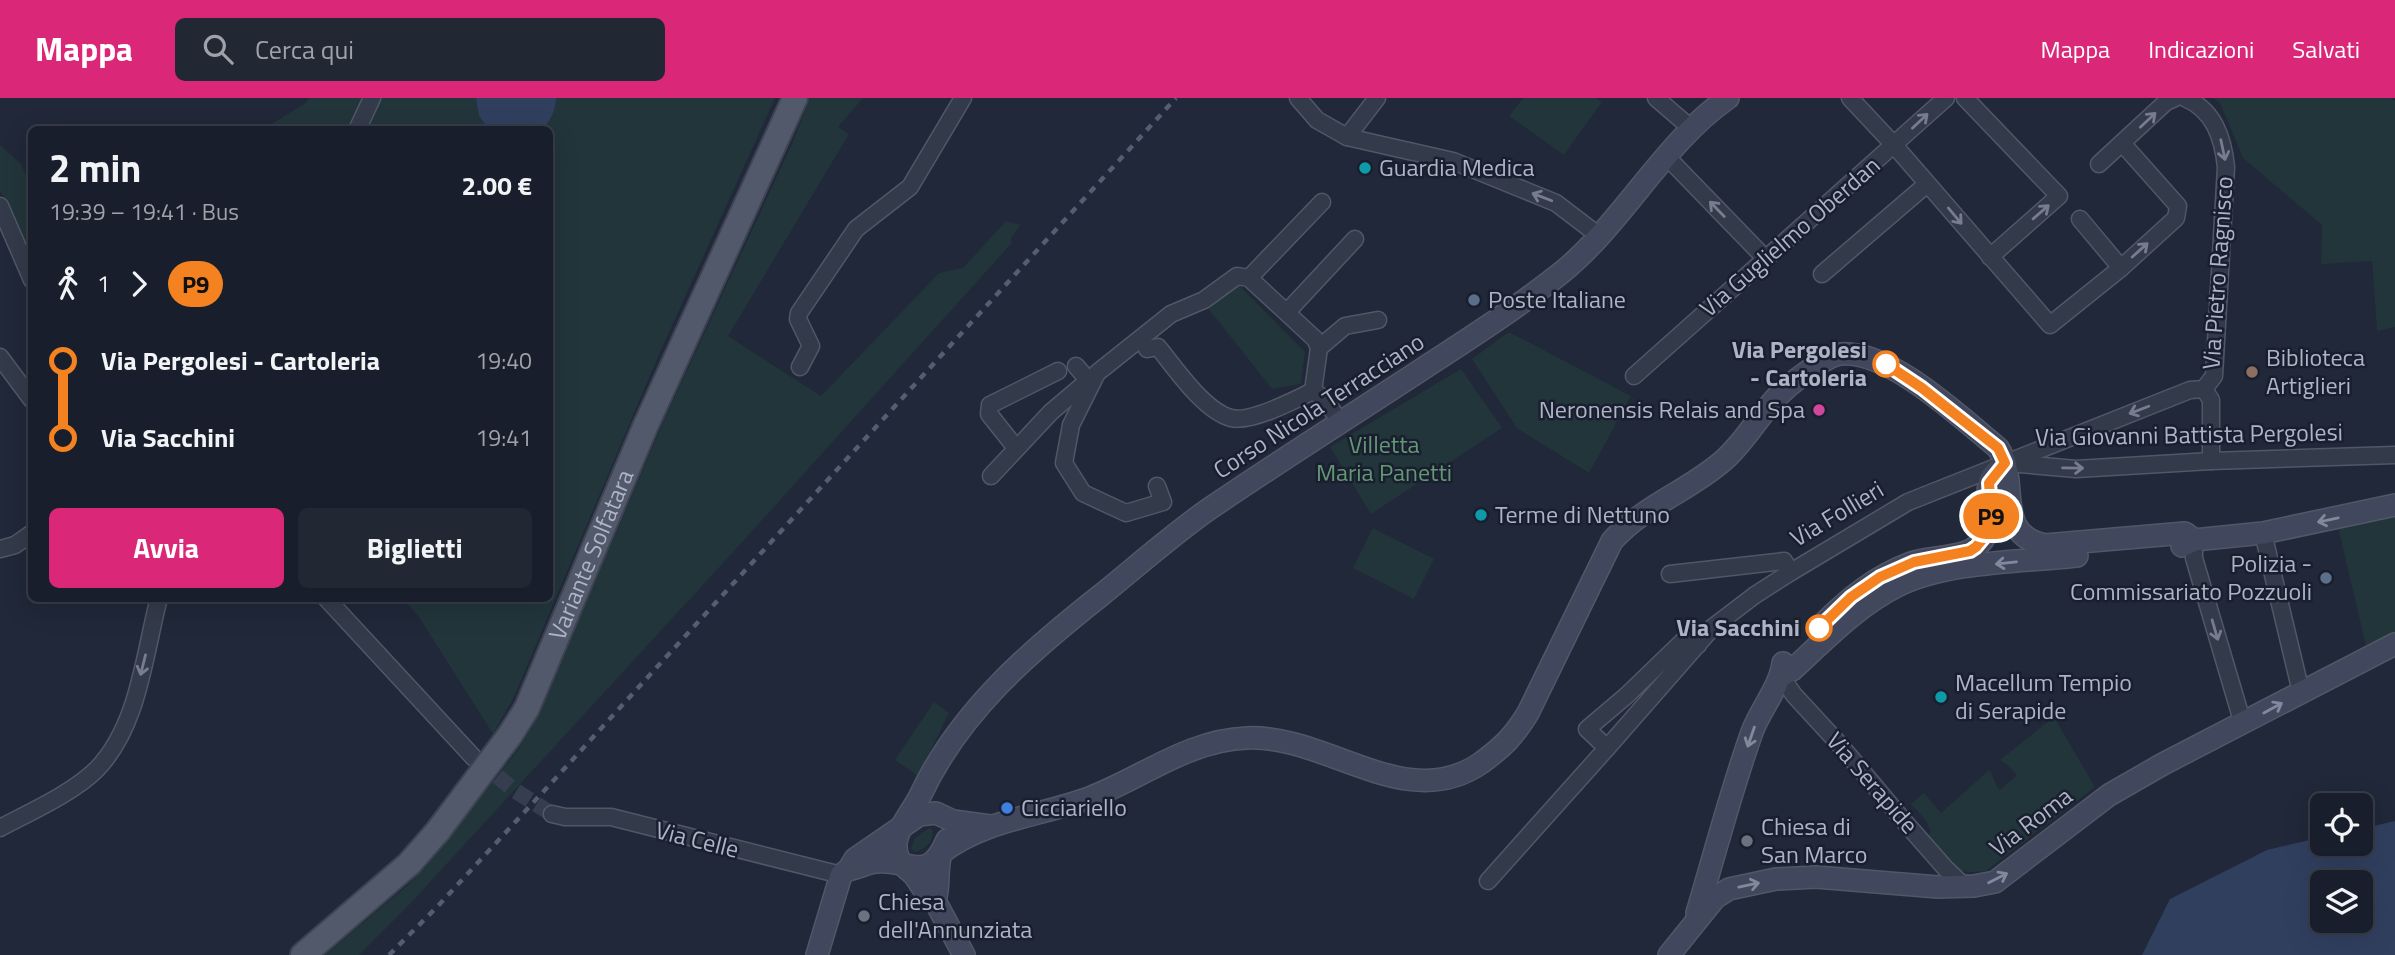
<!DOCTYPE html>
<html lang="it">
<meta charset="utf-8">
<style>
:root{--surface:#181e2b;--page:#212733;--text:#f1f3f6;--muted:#9fa2a9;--line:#363c47;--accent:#db2777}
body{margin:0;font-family:"Titillium Web",sans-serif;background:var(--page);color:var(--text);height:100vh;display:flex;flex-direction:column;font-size:26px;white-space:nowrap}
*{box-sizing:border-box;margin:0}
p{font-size:23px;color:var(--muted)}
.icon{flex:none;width:38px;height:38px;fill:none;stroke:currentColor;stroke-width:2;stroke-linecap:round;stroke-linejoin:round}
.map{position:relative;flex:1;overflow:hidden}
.panel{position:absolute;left:28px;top:28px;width:525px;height:476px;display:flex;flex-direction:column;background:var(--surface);border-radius:10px;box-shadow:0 7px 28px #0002,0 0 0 2px var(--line)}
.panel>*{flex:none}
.badge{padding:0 14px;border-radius:23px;font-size:24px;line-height:46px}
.fabs{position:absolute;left:2310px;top:695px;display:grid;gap:14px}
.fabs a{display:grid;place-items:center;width:63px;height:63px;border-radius:10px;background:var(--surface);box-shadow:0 7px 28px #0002,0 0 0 2px var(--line);font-size:35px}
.map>.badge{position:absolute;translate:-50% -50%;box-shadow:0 0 0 4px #fff}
.legs{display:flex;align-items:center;gap:10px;height:77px;padding:0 21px;font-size:23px}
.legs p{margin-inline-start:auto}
.headline{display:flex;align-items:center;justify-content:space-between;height:119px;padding:0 21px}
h1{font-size:38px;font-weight:700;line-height:52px}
.cta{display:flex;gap:14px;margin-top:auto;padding:14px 21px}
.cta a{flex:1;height:80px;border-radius:10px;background:var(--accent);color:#fff;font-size:28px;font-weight:700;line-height:80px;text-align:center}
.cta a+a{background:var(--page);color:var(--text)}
ul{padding:0 21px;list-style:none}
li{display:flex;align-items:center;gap:24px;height:77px;font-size:26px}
li i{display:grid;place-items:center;width:10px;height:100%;margin:0 9px;background:currentColor}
li i::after{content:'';width:18px;height:18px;margin:-9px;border:5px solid;border-radius:50%;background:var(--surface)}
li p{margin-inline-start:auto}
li:first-child i{background:linear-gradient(#0000 50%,currentColor 0)}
li:last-child i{background:linear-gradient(currentColor 50%,#0000 0)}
header{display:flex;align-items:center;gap:42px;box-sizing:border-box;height:98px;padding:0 35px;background:var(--accent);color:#fff}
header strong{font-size:33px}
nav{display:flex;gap:38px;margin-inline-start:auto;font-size:24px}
.search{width:490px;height:63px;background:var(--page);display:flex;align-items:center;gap:18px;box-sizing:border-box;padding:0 24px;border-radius:10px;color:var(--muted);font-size:26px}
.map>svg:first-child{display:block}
</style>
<header>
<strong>Mappa</strong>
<div class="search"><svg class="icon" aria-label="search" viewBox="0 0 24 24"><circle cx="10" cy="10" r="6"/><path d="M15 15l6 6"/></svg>Cerca qui</div>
<nav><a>Mappa</a><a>Indicazioni</a><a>Salvati</a></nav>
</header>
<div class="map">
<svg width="2395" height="857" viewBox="0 0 2395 857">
<rect width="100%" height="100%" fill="#202839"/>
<g fill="#22353a">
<polygon points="309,0 365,0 347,31 262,32 306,5"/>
<polygon points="377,0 775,0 657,261 514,599 493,636 419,519 403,501 550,500 550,32 361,32"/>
<polygon points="810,0 863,0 838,29 849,36 728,238 821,298 939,175 963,170 1006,123 1020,127 1011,140 1011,146 735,452 408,808 359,857 325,857 409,786 427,767 518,652 537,620 664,322 791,48"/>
<polygon points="1523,0 1596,0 1602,4 1564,57 1509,18"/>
<polygon points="2213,0 2391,0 2395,3 2395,229 2377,233 2372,163 2321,166 2322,127 2243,60 2220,5"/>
<polygon points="0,47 21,66 31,90 31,162 10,108 0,93"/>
<polygon points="1237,185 1305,254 1301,286 1272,291 1208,210"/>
<polygon points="1509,234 1631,298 1589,375 1517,330 1472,261"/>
<polygon points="1461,271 1502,330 1371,416 1330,349"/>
<polygon points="2395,414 2395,537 2366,548 2338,429"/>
<polygon points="1373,430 1434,461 1414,501 1353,470"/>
<polygon points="934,604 949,615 918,678 895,662"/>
<path d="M 2054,619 L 2095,689 L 1986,773 C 1951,778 1948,766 1926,742 L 1931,734 L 1926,723 L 1911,706 L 1924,695 L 1941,715 L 1989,672 C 1994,678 1994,686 2000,692 L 2017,677 L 2009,668 L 2000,662 Z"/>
<path d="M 929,730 L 933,733 C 933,745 925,752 914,754 L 911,750 L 915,740 Z"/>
</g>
<g fill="#313f5f" fill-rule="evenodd">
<path d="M 476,0 L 556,0 C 555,13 551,21 543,31 L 489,31 L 479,18 Z"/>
<path d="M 2395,723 L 2395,857 L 2142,857 L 2170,801 L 2267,752 L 2322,739 L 2322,746 L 2361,746 L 2361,731 ZM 2361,784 L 2361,822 L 2322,822 L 2322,784 Z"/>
</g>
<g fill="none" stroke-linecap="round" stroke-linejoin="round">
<polyline stroke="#353d4e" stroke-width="16" stroke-dasharray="16 8" stroke-linecap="butt" points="479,663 514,692 552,716"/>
<defs>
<g id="street">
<polyline points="1298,0 1317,22 1347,39 1453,63 1556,105 1598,137"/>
<polyline points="1656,0 1692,31"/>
<polyline points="1850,0 1894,47 2050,227 2121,170 2176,120 2178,108 2122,45"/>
<polyline points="1965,0 2059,98 1990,159"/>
<path d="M 2185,0 C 2214,12 2223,40 2226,69 L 2214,278 L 2204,291"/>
<polyline points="357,32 372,0"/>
<polyline points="1347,39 1377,0"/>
<polyline points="1667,59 1765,160"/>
<polyline points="2099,66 2166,4 2175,0"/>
<polyline points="0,108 32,182"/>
<polyline points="2080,121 2121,170"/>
<polyline points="1822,176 1927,86"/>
<polyline points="1249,180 1322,104"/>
<polyline points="1287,214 1355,141"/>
<polyline points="1319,250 1345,228 1378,222"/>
<path d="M 1147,251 L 1158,249 C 1175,270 1204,313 1231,320 C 1251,325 1295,302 1313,293 L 1322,299 L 1341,324"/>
<polyline points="0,259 32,302"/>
<polyline points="1076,268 1088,282"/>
<polyline points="800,269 811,248 798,221 799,215 856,131 910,89 963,0"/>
<polyline points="1634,278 1946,0"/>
<polyline points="2204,291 2211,302 2211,363"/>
<polyline points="1016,350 989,316 990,307 1058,273"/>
<polyline points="2008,365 2076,371 2211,363 2395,357"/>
<polyline points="991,378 1051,314 1090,281"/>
<polyline points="1157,388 1163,404 1126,415 1083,395 1064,365 1071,327 1097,275 1171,216 1204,202 1237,178 1249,180 1315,241 1319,250 1313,293"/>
<polyline points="2263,435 2301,594"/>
<polyline points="2194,442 2194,460 2243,626"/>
<polyline points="0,451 15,447 32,435"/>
<polyline points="1670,476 1784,463 1791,474"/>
<polyline points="326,500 474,660"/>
<polyline points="1698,547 1683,543 1626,598 1587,631 1607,650 1713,529 1755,497 1791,474 1908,404 2190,292 2204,291"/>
<polyline points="1781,578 1794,597 1841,648 1903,722 1946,771 1965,789"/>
<polyline points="552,716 565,719 611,719 841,777"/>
<path d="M 0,730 C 30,714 73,695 97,671 C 139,627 144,557 159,500"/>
<polyline points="1488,783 1607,650"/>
</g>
<g id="secondary">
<polyline points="2182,448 2194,442 2263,435 2395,407"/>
<path d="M 1823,526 C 1849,500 1876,478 1911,465 C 1931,458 1963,461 1978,447 C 2001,425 1984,410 1989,386 C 1990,377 1999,371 2005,365"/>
<path d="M 1781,578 L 1792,572 C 1825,542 1857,508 1897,488 C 1946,463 2022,464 2077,458"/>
<path d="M 941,755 C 983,722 1040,718 1089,700 C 1142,680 1188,642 1247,640 C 1327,636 1406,717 1481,665 C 1503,649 1514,638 1528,615 L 1612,443 C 1644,407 1689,393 1724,362 C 1747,342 1761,313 1783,293 C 1794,283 1827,257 1841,256 C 1890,252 1961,320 1998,350 C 2001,355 2004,360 2005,365 C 2014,397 2000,438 2045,447 L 2185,435 L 2194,442"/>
<path d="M 851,771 C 860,770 868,764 877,764 C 910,761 928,787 947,742"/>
<path d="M 935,803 C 940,787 936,771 941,755"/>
<path d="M 1697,815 C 1715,755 1731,693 1752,634 C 1761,610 1780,589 1783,565"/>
<polyline points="817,857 841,777 849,771 855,761 919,717 936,715 953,723 990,728"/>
<path d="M 964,857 L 935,803 C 924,796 921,785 913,776 C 908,771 903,769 900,763 C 886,740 911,717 920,698 C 959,614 1029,554 1100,498 C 1136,469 1172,437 1209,411 C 1281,362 1354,316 1427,268 C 1473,238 1518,209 1561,175 C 1623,125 1663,45 1728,0"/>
<polyline points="1669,857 1715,800 1729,791 1776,781 1816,779 1938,789 1974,788 1995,784 2109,697 2163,666 2395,546"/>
</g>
<g id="primary">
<path id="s1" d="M 510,637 L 527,610 L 645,329 L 795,0"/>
<polyline points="303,857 409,766 438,733"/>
</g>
</defs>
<use href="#street" stroke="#515767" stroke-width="19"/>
<use href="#secondary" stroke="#515767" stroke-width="24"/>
<use href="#primary" stroke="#3d4353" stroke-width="28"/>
<use href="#street" stroke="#333a49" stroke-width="16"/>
<use href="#secondary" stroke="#41485d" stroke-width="21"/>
<use href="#primary" stroke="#51596a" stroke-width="24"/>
<polyline stroke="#555d71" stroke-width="4.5" stroke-dasharray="7 7" stroke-linecap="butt" points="389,857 437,809 554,682 1176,0"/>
<defs>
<polyline id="primary-bridge" points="438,733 510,637"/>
</defs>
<use href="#primary-bridge" stroke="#3d4353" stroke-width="28" stroke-linecap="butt"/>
<use href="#primary-bridge" stroke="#51596a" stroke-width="24"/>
</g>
<defs><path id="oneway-shaft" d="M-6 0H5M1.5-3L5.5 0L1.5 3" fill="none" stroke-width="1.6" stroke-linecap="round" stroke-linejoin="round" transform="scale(1.75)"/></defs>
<g stroke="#777d8e">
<use href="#oneway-shaft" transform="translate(2148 22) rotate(-43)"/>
<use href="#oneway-shaft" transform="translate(1920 23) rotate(-43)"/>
<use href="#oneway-shaft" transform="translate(2223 52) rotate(78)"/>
<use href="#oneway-shaft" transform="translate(1542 99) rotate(-159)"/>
<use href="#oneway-shaft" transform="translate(1717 111) rotate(-134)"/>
<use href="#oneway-shaft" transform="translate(2041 114) rotate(-41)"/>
<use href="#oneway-shaft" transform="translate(1955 118) rotate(50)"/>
<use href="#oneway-shaft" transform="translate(2140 152) rotate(-42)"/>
<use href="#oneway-shaft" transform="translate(2139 312) rotate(159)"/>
<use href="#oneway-shaft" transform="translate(2073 370) rotate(1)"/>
<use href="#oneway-shaft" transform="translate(2215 532) rotate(74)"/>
<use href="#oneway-shaft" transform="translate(143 567) rotate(104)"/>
</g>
<g stroke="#82899c">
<use href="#oneway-shaft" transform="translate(2328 422) rotate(168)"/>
<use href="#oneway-shaft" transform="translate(2006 465) rotate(174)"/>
<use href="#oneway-shaft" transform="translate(2273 610) rotate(-29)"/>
<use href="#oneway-shaft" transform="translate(1751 639) rotate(109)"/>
<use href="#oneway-shaft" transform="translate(1998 780) rotate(-27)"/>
<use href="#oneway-shaft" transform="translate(1749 787) rotate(-12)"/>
</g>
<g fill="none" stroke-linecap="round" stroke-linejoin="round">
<defs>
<polyline id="line-1" points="1819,530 1851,499 1880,479 1914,464 1970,453 1976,449 1986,437 1992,424 1989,385 2005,365 1998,350 1922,290 1886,266"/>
</defs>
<use href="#line-1" stroke="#fff" stroke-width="16"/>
<use href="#line-1" stroke="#f58220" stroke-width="10"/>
</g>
<g fill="#0f9aa8" stroke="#191f2e" stroke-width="2.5">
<circle cx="1365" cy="70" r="7"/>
<circle cx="1481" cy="417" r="7"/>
<circle cx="1941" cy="599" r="7"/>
</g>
<g fill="#5c6f8a" stroke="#191f2e" stroke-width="2.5">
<circle cx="1474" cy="202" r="7"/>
<circle cx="2326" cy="480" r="7"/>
</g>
<g fill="#fff" stroke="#f58220" stroke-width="3.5">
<circle cx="1886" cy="266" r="12"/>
<circle cx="1819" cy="530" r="12"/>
</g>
<circle fill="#8d6e63" stroke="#191f2e" stroke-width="2.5" cx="2252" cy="274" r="7"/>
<circle fill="#d1479c" stroke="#191f2e" stroke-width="2.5" cx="1819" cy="312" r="7"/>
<circle fill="#3f7fe0" stroke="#191f2e" stroke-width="2.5" cx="1007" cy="710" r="7"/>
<g fill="#6b7280" stroke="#191f2e" stroke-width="2.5">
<circle cx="1747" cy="743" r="7"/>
<circle cx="864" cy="818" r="7"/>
</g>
<g text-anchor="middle" stroke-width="5" stroke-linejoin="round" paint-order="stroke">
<g font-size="24" fill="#aeb4c6" stroke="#191f2e" text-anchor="start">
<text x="1379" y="78">Guardia Medica</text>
<text x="1488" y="210">Poste Italiane</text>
<text x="2266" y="268">Biblioteca<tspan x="2266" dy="28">Artiglieri</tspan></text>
<text x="1805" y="320" text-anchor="end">Neronensis Relais and Spa</text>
<text x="1495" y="425">Terme di Nettuno</text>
<text x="2312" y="474" text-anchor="end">Polizia -<tspan x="2312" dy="28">Commissariato Pozzuoli</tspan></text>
<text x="1955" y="593">Macellum Tempio<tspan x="1955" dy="28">di Serapide</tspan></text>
<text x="1021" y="718">Cicciariello</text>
<text x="1761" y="737">Chiesa di<tspan x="1761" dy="28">San Marco</tspan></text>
<text x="878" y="812">Chiesa<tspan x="878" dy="28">dell'Annunziata</tspan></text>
</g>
<g font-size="24" fill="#aeb4c6" stroke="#191f2e">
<text transform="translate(1790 139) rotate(-41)" y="8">Via Guglielmo Oberdan</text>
<text transform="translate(2218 175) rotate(-86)" y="8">Via Pietro Ragnisco</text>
<text transform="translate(1319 308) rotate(-33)" y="8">Corso Nicola Terracciano</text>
<text transform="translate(2189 337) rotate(-1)" y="8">Via Giovanni Battista Pergolesi</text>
<text transform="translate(1837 416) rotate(-31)" y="8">Via Follieri</text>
<text dy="8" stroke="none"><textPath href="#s1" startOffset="198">Variante Solfatara</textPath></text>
<text transform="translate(1872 685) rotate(49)" y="8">Via Serapide</text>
<text transform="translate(2031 724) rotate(-37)" y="8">Via Roma</text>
<text transform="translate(697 742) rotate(14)" y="8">Via Celle</text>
</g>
<g font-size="24" font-weight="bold" fill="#aeb4c6" stroke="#191f2e" text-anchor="end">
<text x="1867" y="260">Via Pergolesi<tspan x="1867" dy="28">- Cartoleria</tspan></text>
<text x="1800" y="538">Via Sacchini</text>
</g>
<g font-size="24" fill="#649775" stroke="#191f2e">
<text x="1384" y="355">Villetta<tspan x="1384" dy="28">Maria Panetti</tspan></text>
</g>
</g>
</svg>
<div class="fabs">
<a><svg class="icon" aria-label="locate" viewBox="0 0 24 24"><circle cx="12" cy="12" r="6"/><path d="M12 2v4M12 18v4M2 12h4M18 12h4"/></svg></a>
<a><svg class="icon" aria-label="layers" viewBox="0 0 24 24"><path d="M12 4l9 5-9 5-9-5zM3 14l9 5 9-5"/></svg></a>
</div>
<b class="badge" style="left:1991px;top:418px;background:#f58220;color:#111">P9</b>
<section class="panel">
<div class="headline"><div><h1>2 min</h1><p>19:39 – 19:41 · Bus</p></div><b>2.00 €</b></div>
<div class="legs"><svg class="icon" aria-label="walk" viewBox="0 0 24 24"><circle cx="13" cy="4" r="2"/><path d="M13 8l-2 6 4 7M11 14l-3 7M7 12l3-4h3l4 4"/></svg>1<svg class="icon" aria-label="forward" viewBox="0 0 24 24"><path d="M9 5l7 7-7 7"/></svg><b class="badge" style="background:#f58220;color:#111">P9</b></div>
<ul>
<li><i style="color:#f58220"></i><b>Via Pergolesi - Cartoleria</b><p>19:40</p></li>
<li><i style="color:#f58220"></i><b>Via Sacchini</b><p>19:41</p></li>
</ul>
<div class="cta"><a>Avvia</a><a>Biglietti</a></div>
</section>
</div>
